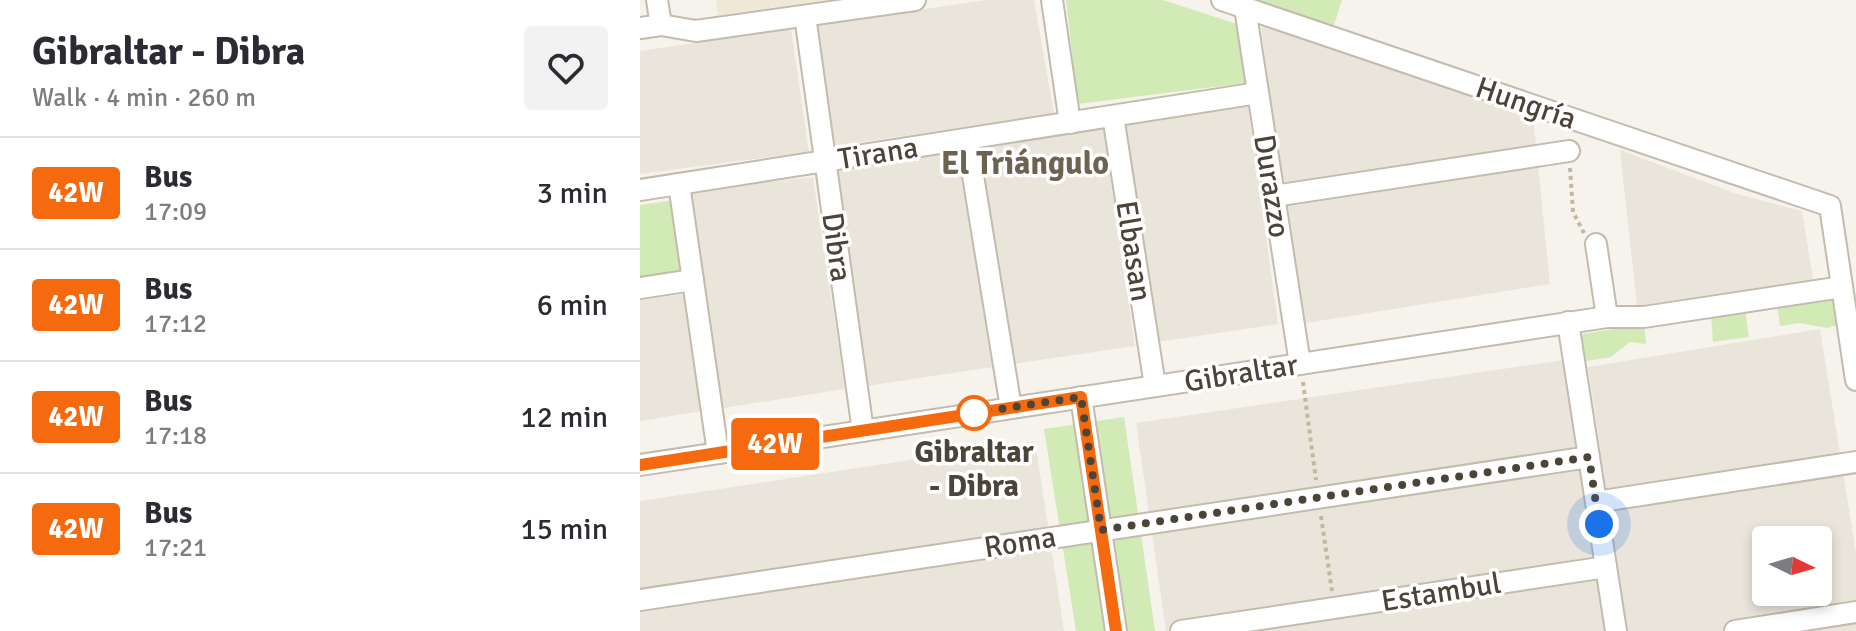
<!DOCTYPE html>
<meta charset="utf-8">
<style>
:root{--surface:#fff;--page:#f2f2f3;--text:#2b2b33;--muted:#7c7c81;--line:#e1e1e2}
body{margin:0;font-family:Signika,sans-serif;background:var(--page);color:var(--text);height:100vh;display:flex;flex-direction:column;font-size:30px;white-space:nowrap}
*{box-sizing:border-box;margin:0}
p{font-size:26px;color:var(--muted)}
.icon{flex:none;width:44px;height:44px;fill:none;stroke:currentColor;stroke-width:2;stroke-linecap:round;stroke-linejoin:round}
.map{position:relative;flex:1;overflow:hidden}
.drawer{display:flex;flex-direction:column;background:var(--surface);width:640px}
.drawer>*{flex:none}
.badge{padding:0 16px;border-radius:6px;font-size:28px;line-height:52px}
.needle{width:52px;rotate:95deg}
.controls{position:absolute;left:1112px;top:526px;display:grid;gap:16px}
.controls a{display:grid;place-items:center;width:80px;height:80px;border-radius:8px;background:var(--surface);box-shadow:0 4px 12px #0003;font-size:40px}
.you{position:absolute;width:40px;height:40px;margin:-20px;border:6px solid #fff;border-radius:50%;background:#1a73e8;box-shadow:0 0 0 12px #1a73e833}
.map>.badge{position:absolute;translate:-50% -50%;box-shadow:0 0 0 4px #fff}
.round{display:grid;place-items:center;flex:none;width:84px;height:84px;border-radius:8px;background:var(--page)}
.head{display:flex;align-items:center;justify-content:space-between;height:136px;padding:0 32px}
h1{font-size:38px;font-weight:700;line-height:60px}
ul{padding:0;list-style:none}
li{display:flex;align-items:center;gap:24px;height:112px;padding:0 32px;border-top:2px solid var(--line)}
li div{flex:1}
li b{display:block;font-size:30px}
li em{font-style:normal}
li .badge{min-width:88px;font-weight:700;text-align:center}
main{display:flex;flex:1;min-height:0}
.map>svg:first-child{display:block}
</style>
<main>
<section class="drawer">
<div class="head"><div><h1>Gibraltar - Dibra</h1><p>Walk · 4 min · 260 m</p></div><a class="round"><svg class="icon" aria-label="heart" viewBox="0 0 24 24"><path d="M12 20l-8-8c-3-5 5-10 8-4 3-6 11-1 8 4z"/></svg></a></div>
<ul>
<li><span class="badge" style="background:#f56a0f;color:#fff">42W</span><div><b>Bus</b><p>17:09</p></div><em>3 min</em></li>
<li><span class="badge" style="background:#f56a0f;color:#fff">42W</span><div><b>Bus</b><p>17:12</p></div><em>6 min</em></li>
<li><span class="badge" style="background:#f56a0f;color:#fff">42W</span><div><b>Bus</b><p>17:18</p></div><em>12 min</em></li>
<li><span class="badge" style="background:#f56a0f;color:#fff">42W</span><div><b>Bus</b><p>17:21</p></div><em>15 min</em></li>
</ul>
</section>
<div class="map">
<svg width="1216" height="631" viewBox="0 0 1216 631">
<rect width="100%" height="100%" fill="#f6f3ec"/>
<g fill="#eae5da" fill-rule="evenodd">
<polygon points="345,0 394,0 414,113 190,147 172,26"/>
<polygon points="627,20 686,39 893,117 910,284 660,324 621,27"/>
<polygon points="151,29 169,152 0,174 0,51"/>
<polygon points="608,106 638,324 518,342 484,125"/>
<polygon points="463,128 495,346 373,364 339,147"/>
<polygon points="980,150 1097,194 1162,211 1173,279 997,306"/>
<polygon points="317,151 352,367 227,386 194,170"/>
<polygon points="173,177 205,389 83,408 51,191"/>
<polygon points="44,294 62,411 0,421 0,300"/>
<path d="M 1180,329 L 1216,553 L 1216,631 L 987,631 L 948,367 ZM 1126,540 L 1178,540 L 1178,592 L 1126,592 Z"/>
<polygon points="924,360 964,631 526,631 496,423"/>
<polygon points="395,441 424,631 0,631 0,501"/>
</g>
<polygon fill="#efe8d6" points="76,0 187,0 78,15"/>
<g fill="#d2eab5">
<polygon points="426,0 523,0 597,24 606,83 438,104"/>
<polygon points="613,0 702,0 693,28"/>
<polygon points="35,200 46,274 0,280 0,205"/>
<polygon points="1194,298 1197,325 1187,328 1160,323 1140,326 1137,305"/>
<polygon points="1105,310 1109,337 1073,342 1071,315"/>
<polygon points="1004,324 1006,344 990,342 971,357 941,362 937,335"/>
<polygon points="484,417 515,631 436,631 404,429"/>
</g>
<g fill="none" stroke-linecap="round" stroke-linejoin="round">
<defs>
<g id="minor">
<polyline points="17,0 21,25"/>
<polyline points="412,0 430,123"/>
<polyline points="582,0 1190,206 1216,380"/>
<polyline points="605,8 660,364"/>
<polyline points="165,16 223,431"/>
<polyline points="0,28 21,25 56,31 275,0"/>
<polyline points="473,116 515,386"/>
<polyline points="327,139 371,408"/>
<polyline points="39,184 78,453"/>
<polyline points="0,190 618,93"/>
<polyline points="634,196 929,151"/>
<polyline points="956,244 967,317"/>
<polyline points="0,288 53,280"/>
<polyline points="928,322 976,631"/>
<polyline points="441,397 476,631"/>
<polyline points="0,465 967,317 1004,317 1202,287"/>
<polyline points="956,502 1216,462"/>
<polyline points="0,600 949,457"/>
<polyline points="541,631 966,567"/>
<polyline points="1095,631 1216,612"/>
</g>
</defs>
<use href="#minor" stroke="#c2bbae" stroke-width="24"/>
<g stroke="#c4b79f" stroke-width="4" stroke-dasharray="4 4" stroke-linecap="butt">
<polyline points="930,168 933,212 944,233"/>
<polyline points="663,382 676,480"/>
<polyline points="681,516 692,591"/>
</g>
<use href="#minor" stroke="#fff" stroke-width="20"/>
</g>
<g fill="none" stroke-linecap="round" stroke-linejoin="round">
<defs>
<polyline id="line" points="0,465 441,397 476,631"/>
</defs>
<use href="#line" stroke="#fff" stroke-width="18"/>
<use href="#line" stroke="#f56a0f" stroke-width="12"/>
<polyline stroke="#4b4439" stroke-width="8" stroke-dasharray="0 14.4" points="334,413 441,397 461,530 949,457 959,524"/>
</g>
<circle fill="#fff" stroke="#f56a0f" stroke-width="4" cx="334" cy="413" r="16"/>
<g text-anchor="middle" stroke-width="7" stroke-linejoin="round" paint-order="stroke">
<g font-size="30" fill="#4b4439" stroke="#fff">
<text transform="translate(886 103) rotate(19)" y="10">Hungría</text>
<text transform="translate(238 153) rotate(-9)" y="10">Tirana</text>
<text transform="translate(632 186) rotate(81)" y="10">Durazzo</text>
<text transform="translate(197 247) rotate(82)" y="10">Dibra</text>
<text transform="translate(494 251) rotate(81)" y="10">Elbasan</text>
<text transform="translate(601 373) rotate(-9)" y="10">Gibraltar</text>
<text transform="translate(380 542) rotate(-9)" y="10">Roma</text>
<text transform="translate(801 592) rotate(-9)" y="10">Estambul</text>
</g>
<g font-size="30" font-weight="bold" fill="#4b4439" stroke="#fff">
<text x="334" y="462">Gibraltar<tspan x="334" dy="34">- Dibra</tspan></text>
</g>
<g font-size="32" font-weight="bold" fill="#6e6250" stroke="#fff">
<text x="385" y="174">El Triángulo</text>
</g>
</g>
</svg>
<div class="controls">
<a><svg class="needle" viewBox="-14 -14 28 28"><path d="M0-13l5 13h-10z" fill="#e53935"/><path d="M0 13l5-13h-10z" fill="#7c7c81"/></svg></a>
</div>
<div class="you" style="left:959px;top:524px"></div>
<b class="badge" style="left:135px;top:444px;background:#f56a0f;color:#fff">42W</b>
</div>
</main>
